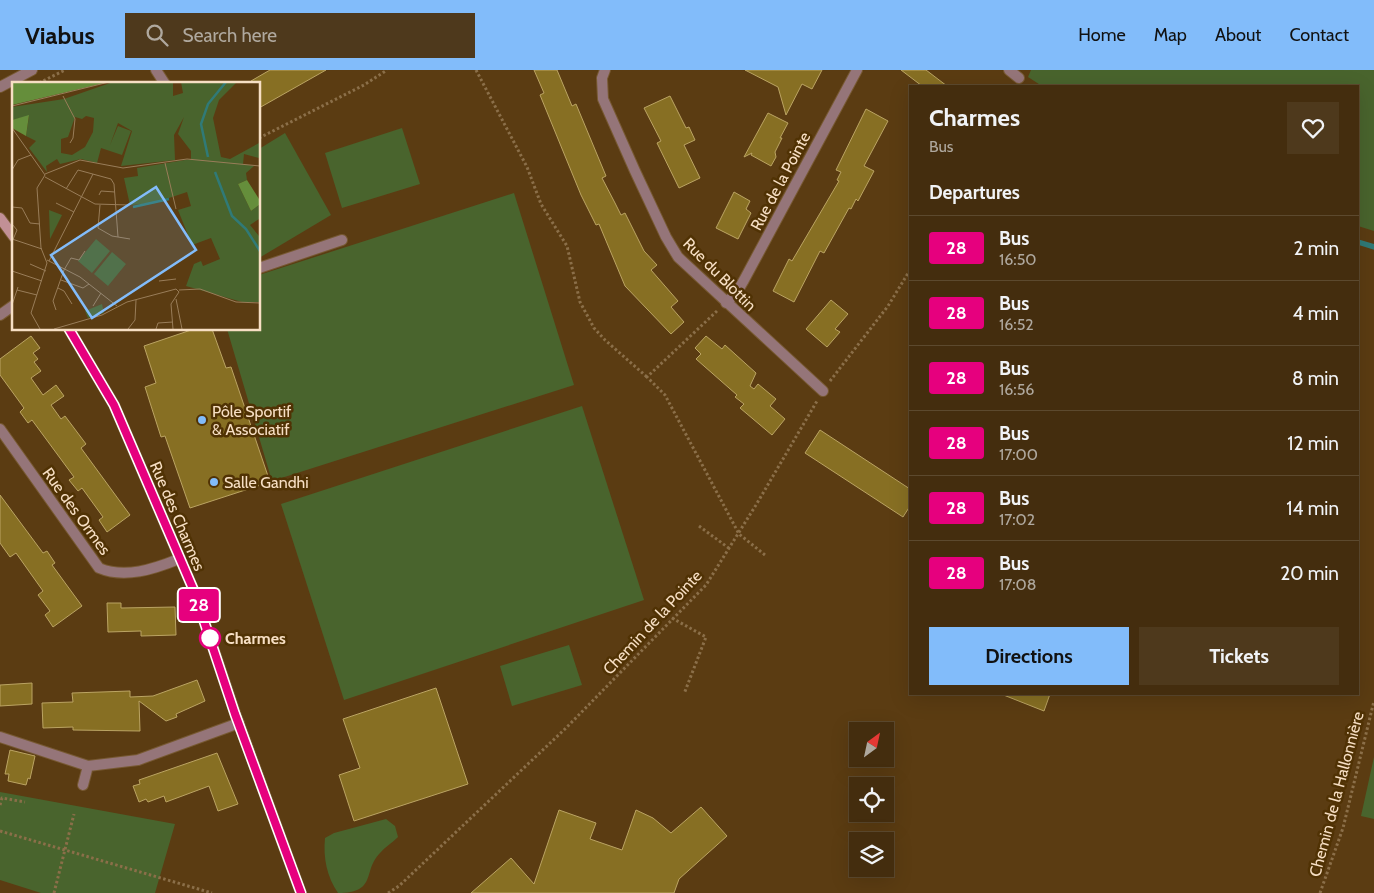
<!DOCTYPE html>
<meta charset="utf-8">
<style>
:root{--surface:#442d0e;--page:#4e391c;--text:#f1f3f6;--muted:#afa89e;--line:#5c492e;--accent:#82bcfa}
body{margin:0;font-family:Cabin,sans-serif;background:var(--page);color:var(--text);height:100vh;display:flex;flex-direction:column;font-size:19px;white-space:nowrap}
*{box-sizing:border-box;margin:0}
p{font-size:16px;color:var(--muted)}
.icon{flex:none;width:28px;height:28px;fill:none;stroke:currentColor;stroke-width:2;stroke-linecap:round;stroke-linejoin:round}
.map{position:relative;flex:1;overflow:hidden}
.panel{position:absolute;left:909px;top:15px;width:450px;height:610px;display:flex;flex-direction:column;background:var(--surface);border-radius:0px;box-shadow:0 5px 20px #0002,0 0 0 1px var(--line)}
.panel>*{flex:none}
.badge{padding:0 10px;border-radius:4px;font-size:18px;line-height:32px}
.needle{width:32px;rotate:33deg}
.fabs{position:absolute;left:849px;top:652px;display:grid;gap:10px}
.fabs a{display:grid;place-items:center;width:45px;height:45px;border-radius:0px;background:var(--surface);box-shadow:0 5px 20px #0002,0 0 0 1px var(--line);font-size:25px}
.map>.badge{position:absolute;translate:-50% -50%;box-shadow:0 0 0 2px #fff}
h2{padding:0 20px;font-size:19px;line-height:45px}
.round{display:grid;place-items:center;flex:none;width:52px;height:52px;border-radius:0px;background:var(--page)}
.summary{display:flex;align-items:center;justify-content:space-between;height:85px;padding:0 20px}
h1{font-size:24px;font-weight:800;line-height:38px}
.action{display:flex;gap:10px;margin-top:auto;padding:10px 20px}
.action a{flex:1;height:58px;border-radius:0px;background:var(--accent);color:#111;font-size:20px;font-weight:800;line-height:58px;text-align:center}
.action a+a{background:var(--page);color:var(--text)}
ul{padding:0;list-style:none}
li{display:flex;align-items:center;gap:15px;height:65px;padding:0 20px;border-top:1px solid var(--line)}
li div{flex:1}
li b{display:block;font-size:19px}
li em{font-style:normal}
li .badge{min-width:55px;font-weight:700;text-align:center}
header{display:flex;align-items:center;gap:30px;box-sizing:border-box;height:70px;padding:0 25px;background:var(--accent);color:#111}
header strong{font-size:24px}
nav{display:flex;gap:28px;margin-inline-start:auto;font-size:18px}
.search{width:350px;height:45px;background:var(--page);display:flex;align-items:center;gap:12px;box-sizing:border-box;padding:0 18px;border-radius:0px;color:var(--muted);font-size:19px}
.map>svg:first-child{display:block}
</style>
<header>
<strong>Viabus</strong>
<div class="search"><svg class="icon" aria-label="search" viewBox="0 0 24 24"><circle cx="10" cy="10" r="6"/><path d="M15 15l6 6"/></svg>Search here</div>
<nav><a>Home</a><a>Map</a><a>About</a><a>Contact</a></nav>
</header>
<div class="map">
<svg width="1374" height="823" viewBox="0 0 1374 823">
<rect width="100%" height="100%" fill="#5b3c12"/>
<g fill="#49642d">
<polygon points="1031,0 1374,0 1374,161 1358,156 1358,16 1042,16 1028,7"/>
<polygon points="402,58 420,114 342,138 325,83"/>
<polygon points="285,63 331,145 259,188 259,79"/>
<polygon points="514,123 574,315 272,411 227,259 259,259 259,205"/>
<polygon points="582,336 644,530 344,630 281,434"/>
<polygon points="569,575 582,615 512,636 500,596"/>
<polygon points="1374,687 1374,749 1361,746"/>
<polygon points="0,722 175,754 155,823 41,823 0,810"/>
<path d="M 386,749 L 395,756 L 398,767 C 392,773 385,777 380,783 C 362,801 378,823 338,823 C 327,807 323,788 325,768 L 334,763 Z"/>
</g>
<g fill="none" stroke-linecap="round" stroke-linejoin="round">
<polyline stroke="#307a77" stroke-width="5.5" points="1358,172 1374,177"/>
</g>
<g fill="#876f23" stroke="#bba463">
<polygon points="270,0 326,0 259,38 259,14 253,14 251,11"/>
<polygon points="534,0 557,0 572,36 576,34 606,106 602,108 615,133 621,145 625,143 644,181 657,195 651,200 678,231 671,237 684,252 671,264 625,216 599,154 596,155 581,125 540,25 544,23"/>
<polygon points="745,0 822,0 812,19 802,14 786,45 778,17"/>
<polygon points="901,0 926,0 947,16 922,16"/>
<polygon points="670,26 686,58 689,57 695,70 684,75 700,108 679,118 657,73 661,71 644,38"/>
<polygon points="866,39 888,51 864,96 874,101 858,131 856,129 851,139 849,138 824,183 820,181 794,232 773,221 789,189 792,191 839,111 837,110 841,102 836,100"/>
<polygon points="768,43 788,53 780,68 782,68 775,82 776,87 771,96 751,85 752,83 744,87"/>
<polygon points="734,122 750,131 746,139 751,143 738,169 716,158"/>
<polygon points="831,230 848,244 835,259 840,262 827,277 806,259"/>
<polygon points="194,259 212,259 226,298 231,297 270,412 190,438 165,366 161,367 145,317 156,313 144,276"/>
<polygon points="31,266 40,278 33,283 38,289 34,292 41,301 31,308 43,325 56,315 64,326 51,335 61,349 65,346 86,374 81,378 130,445 107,462 99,450 103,447 82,418 78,421 69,410 74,407 32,350 28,353 20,342 24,338 0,305 0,289"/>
<polygon points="706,266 722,279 725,275 756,303 750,316 754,319 758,314 776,329 770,336 785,349 772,365 740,338 744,334 735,327 737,325 696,289 701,284 695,278"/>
<polygon points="820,360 910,419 910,436 903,447 805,383"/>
<polygon points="0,425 43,483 47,481 55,493 52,495 82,536 53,557 45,545 50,541 38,525 43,521 16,483 10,487 0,473"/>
<polygon points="107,533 121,533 121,538 175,537 176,565 141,566 141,561 108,562"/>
<polygon points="197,610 205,631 176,644 177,647 166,651 139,631 140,661 73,660 73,657 43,658 42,633 73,632 72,623 130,621 130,627 153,626"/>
<polygon points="32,613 32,634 0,636 0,615"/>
<polygon points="436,618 468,714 354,751 339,705 360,698 343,649"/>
<polygon points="1001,624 1050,624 1044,641"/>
<polygon points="10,680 35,686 30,709 28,708 26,715 8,711 9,704 5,704"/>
<polygon points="217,683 238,734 218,741 209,716 166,732 164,726 148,732 146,729 139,732 133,716 140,714 139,710"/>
<polygon points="701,737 727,766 679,809 674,823 471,823 511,788 534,814 559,740 596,753 590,769 622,780 636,740 653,748 671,763"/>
</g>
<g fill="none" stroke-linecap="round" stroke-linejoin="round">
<defs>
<polyline id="lane" points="259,198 342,170"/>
<g id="street">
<polyline points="156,0 165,14"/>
<polyline points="605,0 602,8 603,29 635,101 666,167 678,187 823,321"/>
<polyline points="1009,0 1019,8"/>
<polyline points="0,17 32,0"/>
<polyline points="726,233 737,222 744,210 857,0"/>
<polyline points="0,245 14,235"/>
<path d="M 0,359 L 99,498 C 125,509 154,499 179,489"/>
<polyline points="0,667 88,696"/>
<polyline points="83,715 88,696 138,690 239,653"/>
</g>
<g id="secondary">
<polyline points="0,148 14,167"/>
<polyline points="69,259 114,335 194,521 235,643 301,823"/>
</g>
</defs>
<use href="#lane" stroke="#775932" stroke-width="12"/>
<use href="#street" stroke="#775932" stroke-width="12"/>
<use href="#secondary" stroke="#775932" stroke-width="12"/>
<g stroke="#8b6f49" stroke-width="3" stroke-dasharray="2.5 2.5" stroke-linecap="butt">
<polyline points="476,0 527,97 541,134 567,176 580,232 594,258 605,270 647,307"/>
<polyline points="39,13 65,0"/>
<polyline points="259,68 364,15 387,0"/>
<polyline points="717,241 647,307 665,325 739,464 765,485"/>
<polyline points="830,311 888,236 910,200"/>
<polyline points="699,456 730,479"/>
<polyline points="672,548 706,567 684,624"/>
<polyline points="0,735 2,728 25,732"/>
<polyline points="0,761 212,823"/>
<polyline points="54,823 74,744"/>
<polyline points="388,823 399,816 566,658 706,515 756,435 817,331"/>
<polyline points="1320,823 1343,758 1374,631"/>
</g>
<use href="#lane" stroke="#957579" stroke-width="10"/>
<use href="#street" stroke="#957579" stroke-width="10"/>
<use href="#secondary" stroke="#c29096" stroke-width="10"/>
</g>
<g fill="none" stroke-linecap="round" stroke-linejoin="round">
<defs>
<polyline id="line" points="69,259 114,335 194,521 235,644 301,823"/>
</defs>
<use href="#line" stroke="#fff" stroke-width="11"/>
<use href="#line" stroke="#e6007e" stroke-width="8"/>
</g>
<g fill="#82bcfa" stroke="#503204" stroke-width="2">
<circle cx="202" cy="350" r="5"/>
<circle cx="214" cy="412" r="5"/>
</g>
<circle fill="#fff" stroke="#e6007e" stroke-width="2.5" cx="210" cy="568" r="10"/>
<g text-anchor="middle" stroke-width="5" stroke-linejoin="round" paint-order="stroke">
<g font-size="16" fill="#f7dfc4" stroke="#503204">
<text transform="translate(780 111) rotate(-62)" y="6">Rue de la Pointe</text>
<text transform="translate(720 204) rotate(45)" y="6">Rue du Blottin</text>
<text transform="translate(77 441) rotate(54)" y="6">Rue des Ormes</text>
<text transform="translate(178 446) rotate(67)" y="6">Rue des Charmes</text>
<text transform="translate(652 552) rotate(-47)" y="6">Chemin de la Pointe</text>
<text transform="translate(1336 724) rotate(-75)" y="6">Chemin de la Hallonnière</text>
</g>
<g font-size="16" fill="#f7dfc4" stroke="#503204" text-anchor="start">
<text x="212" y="347">Pôle Sportif<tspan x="212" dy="18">&amp; Associatif</tspan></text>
<text x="224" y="418">Salle Gandhi</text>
</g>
<g font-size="16" font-weight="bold" fill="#f7dfc4" stroke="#503204" text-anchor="start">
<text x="225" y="574">Charmes</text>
</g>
</g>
<g transform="translate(12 12)">
<rect width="248" height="248" fill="#5b3c12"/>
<path d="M 101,0 L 161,0 L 161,14 L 171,11 L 169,0 L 225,0 L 207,18 L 201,36 L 209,75 L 218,77 L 247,61 L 247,76 L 232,72 L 231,82 L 242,84 L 234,91 L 235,98 L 226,102 L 239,129 L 247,123 L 247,137 L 238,143 L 247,154 L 247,220 L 230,220 L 174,204 L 182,182 L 189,179 L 191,184 L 208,177 L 199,156 L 180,163 L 166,128 L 179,124 L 175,110 L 142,121 L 118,123 L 112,96 L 126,94 L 125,86 L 179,77 L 179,69 L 166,52 L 172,35 L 162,53 L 163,78 L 109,84 L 120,49 L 106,41 L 98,63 L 106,44 L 119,49 L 110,73 L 89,66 L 85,81 L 69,77 L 48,82 L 45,77 L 34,84 L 35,90 L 17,66 L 24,59 L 14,54 L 17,34 L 0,38 L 0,25 L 52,17 ZM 74,34 L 82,36 L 81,50 L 73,65 L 60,73 L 49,71 L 49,57 L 56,55 L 63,35 L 70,37 ZM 37,128 L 50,133 L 38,157 ZM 84,157 L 98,169 L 80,191 L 66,179 ZM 100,170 L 114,182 L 96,204 L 82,192 ZM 90,222 L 92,231 L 76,236 L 73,229 Z" fill="#49642d" fill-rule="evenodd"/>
<path d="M 0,0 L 97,0 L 0,23 ZM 17,33 L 14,54 L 0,46 L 0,38 ZM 235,98 L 247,117 L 247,123 L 239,129 L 226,102 Z" fill="#658e3b"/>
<path fill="none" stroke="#307a77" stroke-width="2.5" d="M 196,75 L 189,42 L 196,22 L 214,0M 203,90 L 220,134 L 234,147 L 248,169M 121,125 L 157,117"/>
<path fill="none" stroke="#997d59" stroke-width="1" d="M 124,0 L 158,0M 51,14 L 63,37 L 61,56 L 58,61M 0,24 L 97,0M 0,46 L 33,93 L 25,106 L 29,166 L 35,181 L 19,231 L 28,247M 153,81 L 164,127M 0,88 L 6,78 L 19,73M 33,92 L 68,78 L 111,86 L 175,77 L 248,84M 33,95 L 83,122 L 117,123M 54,107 L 66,88 L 99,97 L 102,102 L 106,155M 87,113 L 89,109 L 103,110M 44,121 L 62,130M 88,123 L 86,146 L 100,154 L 118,157M 0,125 L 10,126 L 18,141 L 28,142M 0,142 L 5,148 L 0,160M 0,157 L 30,167M 35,178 L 68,195 L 105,224M 37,179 L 81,92M 18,182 L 34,189M 0,189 L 30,199M 49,198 L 71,206 L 77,202M 147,199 L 164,197M 46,206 L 52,209 L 60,222M 5,208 L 25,213M 167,208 L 188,207 L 224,220 L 248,221M 164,217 L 170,247M 0,223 L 6,205M 81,224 L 89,211M 44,228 L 41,219 L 52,188 L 59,176 L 67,178 L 73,169M 42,247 L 90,233 L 115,220 L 164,207 L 167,210 L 159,222 L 161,247M 116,247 L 123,238 L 124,218M 144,247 L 146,241 L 161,240"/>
<path fill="#82bcfa" fill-opacity="0.15" stroke="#82bcfa" stroke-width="2.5" d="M 144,105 L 184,168 L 80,236 L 39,173 Z"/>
<rect width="248" height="248" fill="none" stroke="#f7dfc4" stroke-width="2.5"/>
</g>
</svg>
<div class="fabs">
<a><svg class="needle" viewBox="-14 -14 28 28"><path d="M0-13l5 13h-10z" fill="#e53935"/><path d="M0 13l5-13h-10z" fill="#afa89e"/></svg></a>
<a><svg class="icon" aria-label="locate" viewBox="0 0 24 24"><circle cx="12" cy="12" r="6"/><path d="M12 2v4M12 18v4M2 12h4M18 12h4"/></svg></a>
<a><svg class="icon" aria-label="layers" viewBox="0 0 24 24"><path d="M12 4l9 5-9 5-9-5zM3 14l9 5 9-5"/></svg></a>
</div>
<b class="badge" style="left:199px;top:535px;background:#e6007e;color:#fff">28</b>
<section class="panel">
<div class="summary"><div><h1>Charmes</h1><p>Bus</p></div><a class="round"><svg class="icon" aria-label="heart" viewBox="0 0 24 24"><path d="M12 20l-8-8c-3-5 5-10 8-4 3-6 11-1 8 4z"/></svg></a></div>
<h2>Departures</h2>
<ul>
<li><span class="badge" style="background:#e6007e;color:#fff">28</span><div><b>Bus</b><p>16:50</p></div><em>2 min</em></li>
<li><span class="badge" style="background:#e6007e;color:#fff">28</span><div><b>Bus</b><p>16:52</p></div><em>4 min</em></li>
<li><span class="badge" style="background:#e6007e;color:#fff">28</span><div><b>Bus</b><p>16:56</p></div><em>8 min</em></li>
<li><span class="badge" style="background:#e6007e;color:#fff">28</span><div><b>Bus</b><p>17:00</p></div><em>12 min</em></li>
<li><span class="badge" style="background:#e6007e;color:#fff">28</span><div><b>Bus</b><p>17:02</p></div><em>14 min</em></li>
<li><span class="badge" style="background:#e6007e;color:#fff">28</span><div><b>Bus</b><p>17:08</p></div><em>20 min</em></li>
</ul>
<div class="action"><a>Directions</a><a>Tickets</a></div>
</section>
</div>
